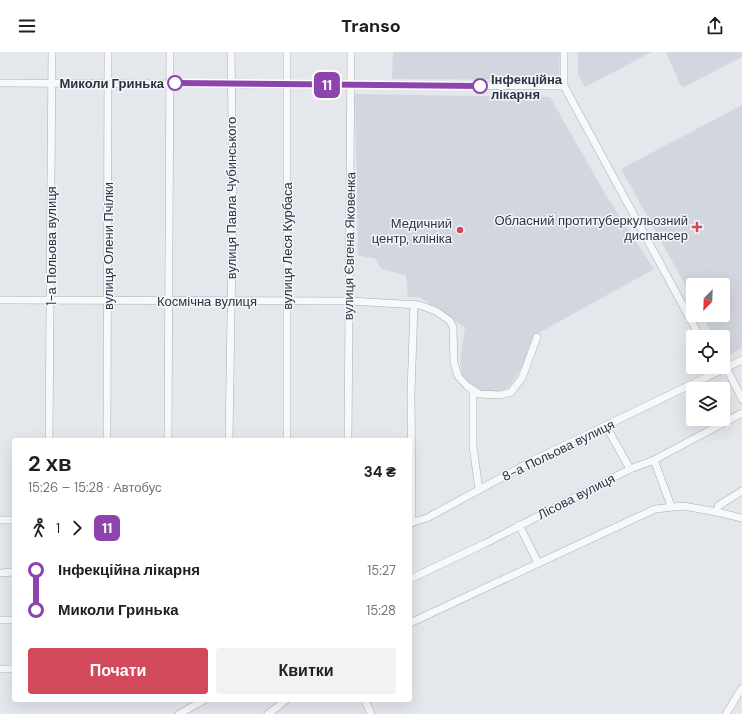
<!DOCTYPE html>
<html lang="uk">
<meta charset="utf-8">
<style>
:root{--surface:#fff;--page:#f2f2f2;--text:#202124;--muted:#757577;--accent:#d1495b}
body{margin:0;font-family:"DM Sans",sans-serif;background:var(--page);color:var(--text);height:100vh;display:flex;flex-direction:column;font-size:15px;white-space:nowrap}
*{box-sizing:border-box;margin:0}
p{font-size:13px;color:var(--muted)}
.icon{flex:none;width:22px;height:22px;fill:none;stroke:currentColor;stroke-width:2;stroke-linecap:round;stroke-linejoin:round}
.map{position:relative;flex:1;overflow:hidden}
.sheet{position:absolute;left:12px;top:386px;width:400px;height:264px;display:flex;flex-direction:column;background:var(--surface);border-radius:4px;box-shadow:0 4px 16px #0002}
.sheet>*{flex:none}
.badge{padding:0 8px;border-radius:6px;font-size:14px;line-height:26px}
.needle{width:26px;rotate:203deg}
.buttons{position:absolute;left:686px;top:226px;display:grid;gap:8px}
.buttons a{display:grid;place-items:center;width:44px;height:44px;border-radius:4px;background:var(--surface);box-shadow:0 4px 16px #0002;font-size:20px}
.map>.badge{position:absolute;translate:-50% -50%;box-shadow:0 0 0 2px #fff}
.legs{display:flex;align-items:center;gap:6px;height:44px;padding:0 16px;font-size:13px}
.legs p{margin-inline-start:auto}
.head{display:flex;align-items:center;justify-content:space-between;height:68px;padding:0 16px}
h1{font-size:22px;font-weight:700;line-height:30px}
.cta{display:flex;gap:8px;margin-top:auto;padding:8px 16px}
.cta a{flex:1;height:46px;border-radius:4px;background:var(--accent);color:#fff;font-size:16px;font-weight:700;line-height:46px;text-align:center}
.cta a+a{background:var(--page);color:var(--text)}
ul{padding:0 16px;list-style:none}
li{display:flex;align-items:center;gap:14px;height:40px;font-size:15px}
li i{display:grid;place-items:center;width:6px;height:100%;margin:0 5px;background:currentColor}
li i::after{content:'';width:10px;height:10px;margin:-5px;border:3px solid;border-radius:50%;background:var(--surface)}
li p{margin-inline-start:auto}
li:first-child i{background:linear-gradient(#0000 50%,currentColor 0)}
li:last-child i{background:linear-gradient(currentColor 50%,#0000 0)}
header{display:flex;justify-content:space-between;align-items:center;height:52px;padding:0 16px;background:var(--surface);font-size:18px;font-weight:700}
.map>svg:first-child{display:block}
</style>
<header><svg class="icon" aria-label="menu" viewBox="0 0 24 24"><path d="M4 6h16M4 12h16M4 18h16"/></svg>Transo<svg class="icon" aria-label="share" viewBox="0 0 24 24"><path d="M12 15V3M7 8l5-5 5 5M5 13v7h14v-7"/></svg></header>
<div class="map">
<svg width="742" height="662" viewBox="0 0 742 662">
<rect width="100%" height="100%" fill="#e4e7ec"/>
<g fill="#d2d6de">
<polygon points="393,0 560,0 559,28 392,27"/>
<polygon points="578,0 652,0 585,35 578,22"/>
<polygon points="666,0 742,0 742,5 684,35 680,32"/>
<polygon points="355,42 550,45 607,145 654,217 535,283 524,312 510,333 502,340 476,338 463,325 460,311 465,276 420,245 408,245 406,223 381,217 376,207 358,203"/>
<polygon points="742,53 742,296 725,305 723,301 723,285 714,285 702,263 723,263 723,233 693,233 693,247 621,117"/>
</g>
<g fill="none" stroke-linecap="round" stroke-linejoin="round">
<defs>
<g id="minor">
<polyline points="564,0 564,34 700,285"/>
<polyline points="0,31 564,34"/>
<polyline points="0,248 349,249 419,253 436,259 450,269 453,275 454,311 458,324 467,334 479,342 500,343 511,340 522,326 537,285"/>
<polyline points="727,317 742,347"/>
<polyline points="473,339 473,394 479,438"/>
<polyline points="606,374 630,417"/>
<polyline points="49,388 52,0"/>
<polyline points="107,388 108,0"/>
<polyline points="168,388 170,0"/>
<polyline points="229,388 233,138 231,0"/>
<polyline points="287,388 287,0"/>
<polyline points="348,388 351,0"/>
<polyline points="654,408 671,454"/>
<polyline points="717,460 742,466"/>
<polyline points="0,468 14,468"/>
<polyline points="410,471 427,466 532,409 742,308"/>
<polyline points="412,471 411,341 414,252"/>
<polyline points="519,473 538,511"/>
<polyline points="0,521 14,520"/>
<polyline points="410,527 486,491 630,417 654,408 742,361"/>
<polyline points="0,568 14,568"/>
<polyline points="410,571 655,457 683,454 717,460 718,454 742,439"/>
<polyline points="0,617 14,617"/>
<polyline points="365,648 371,662"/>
<polyline points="179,662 204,648"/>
<polyline points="268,662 286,648"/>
<polyline points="726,662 742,636"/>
</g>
</defs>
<use href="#minor" stroke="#a9aeb7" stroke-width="8"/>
<use href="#minor" stroke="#f7f8fa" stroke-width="7"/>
</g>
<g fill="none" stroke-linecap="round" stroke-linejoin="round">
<defs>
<polyline id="line-1" points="175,31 480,34"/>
</defs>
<use href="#line-1" stroke="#fff" stroke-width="9"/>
<use href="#line-1" stroke="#8e44ad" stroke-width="6"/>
</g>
<g fill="#fff" stroke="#8e44ad" stroke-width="2">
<circle cx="175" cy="31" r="7"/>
<circle cx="480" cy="34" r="7"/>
</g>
<g fill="#d1495b" stroke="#f4f6f9" stroke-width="1.5">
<path d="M695 169h4v4h4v4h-4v4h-4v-4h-4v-4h4z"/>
<circle cx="460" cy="178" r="4"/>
</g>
<g text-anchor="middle" stroke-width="3" stroke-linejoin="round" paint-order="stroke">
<g font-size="13" font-weight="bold" fill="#2b3445" stroke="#f4f6f9" text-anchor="start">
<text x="491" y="32">Інфекційна<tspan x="491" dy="15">лікарня</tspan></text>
<text x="164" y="36" text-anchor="end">Миколи Гринька</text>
</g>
<g font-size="13" fill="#2b3445" stroke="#f4f6f9">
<text transform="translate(231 146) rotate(-90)" y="5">вулиця Павла Чубинського</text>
<text transform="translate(51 194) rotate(-90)" y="5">1-а Польова вулиця</text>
<text transform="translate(108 194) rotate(-90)" y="5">вулиця Олени Пчілки</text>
<text transform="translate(287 194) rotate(-90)" y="5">вулиця Леся Курбаса</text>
<text transform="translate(349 194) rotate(-89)" y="5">вулиця Євгена Яковенка</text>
<text x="207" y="254">Космічна вулиця</text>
<text transform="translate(558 398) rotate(-26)" y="5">8-а Польова вулиця</text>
<text transform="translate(576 444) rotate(-27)" y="5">Лісова вулиця</text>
</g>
<g font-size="13" fill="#2b3445" stroke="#f4f6f9" text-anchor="end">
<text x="688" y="173">Обласний протитуберкульозний<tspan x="688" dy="15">диспансер</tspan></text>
<text x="452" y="176">Медичний<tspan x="452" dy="15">центр, клініка</tspan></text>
</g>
</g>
</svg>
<div class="buttons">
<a><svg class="needle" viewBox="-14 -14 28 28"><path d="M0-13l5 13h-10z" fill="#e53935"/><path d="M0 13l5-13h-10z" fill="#757577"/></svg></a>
<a><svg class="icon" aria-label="locate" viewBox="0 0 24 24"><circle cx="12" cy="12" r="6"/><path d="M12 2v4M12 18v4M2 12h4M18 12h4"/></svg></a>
<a><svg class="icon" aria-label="layers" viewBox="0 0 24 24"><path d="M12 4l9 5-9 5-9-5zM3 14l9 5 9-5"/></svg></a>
</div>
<b class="badge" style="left:327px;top:33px;background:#8e44ad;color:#fff">11</b>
<section class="sheet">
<div class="head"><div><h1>2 хв</h1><p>15:26 – 15:28 · Автобус</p></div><b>34 ₴</b></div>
<div class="legs"><svg class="icon" aria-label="walk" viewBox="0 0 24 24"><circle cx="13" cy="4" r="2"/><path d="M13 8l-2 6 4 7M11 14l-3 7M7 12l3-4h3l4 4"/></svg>1<svg class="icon" aria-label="forward" viewBox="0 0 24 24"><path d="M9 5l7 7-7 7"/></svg><b class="badge" style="background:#8e44ad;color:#fff">11</b></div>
<ul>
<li><i style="color:#8e44ad"></i><b>Інфекційна лікарня</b><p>15:27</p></li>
<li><i style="color:#8e44ad"></i><b>Миколи Гринька</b><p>15:28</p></li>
</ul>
<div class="cta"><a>Почати</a><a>Квитки</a></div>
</section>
</div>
